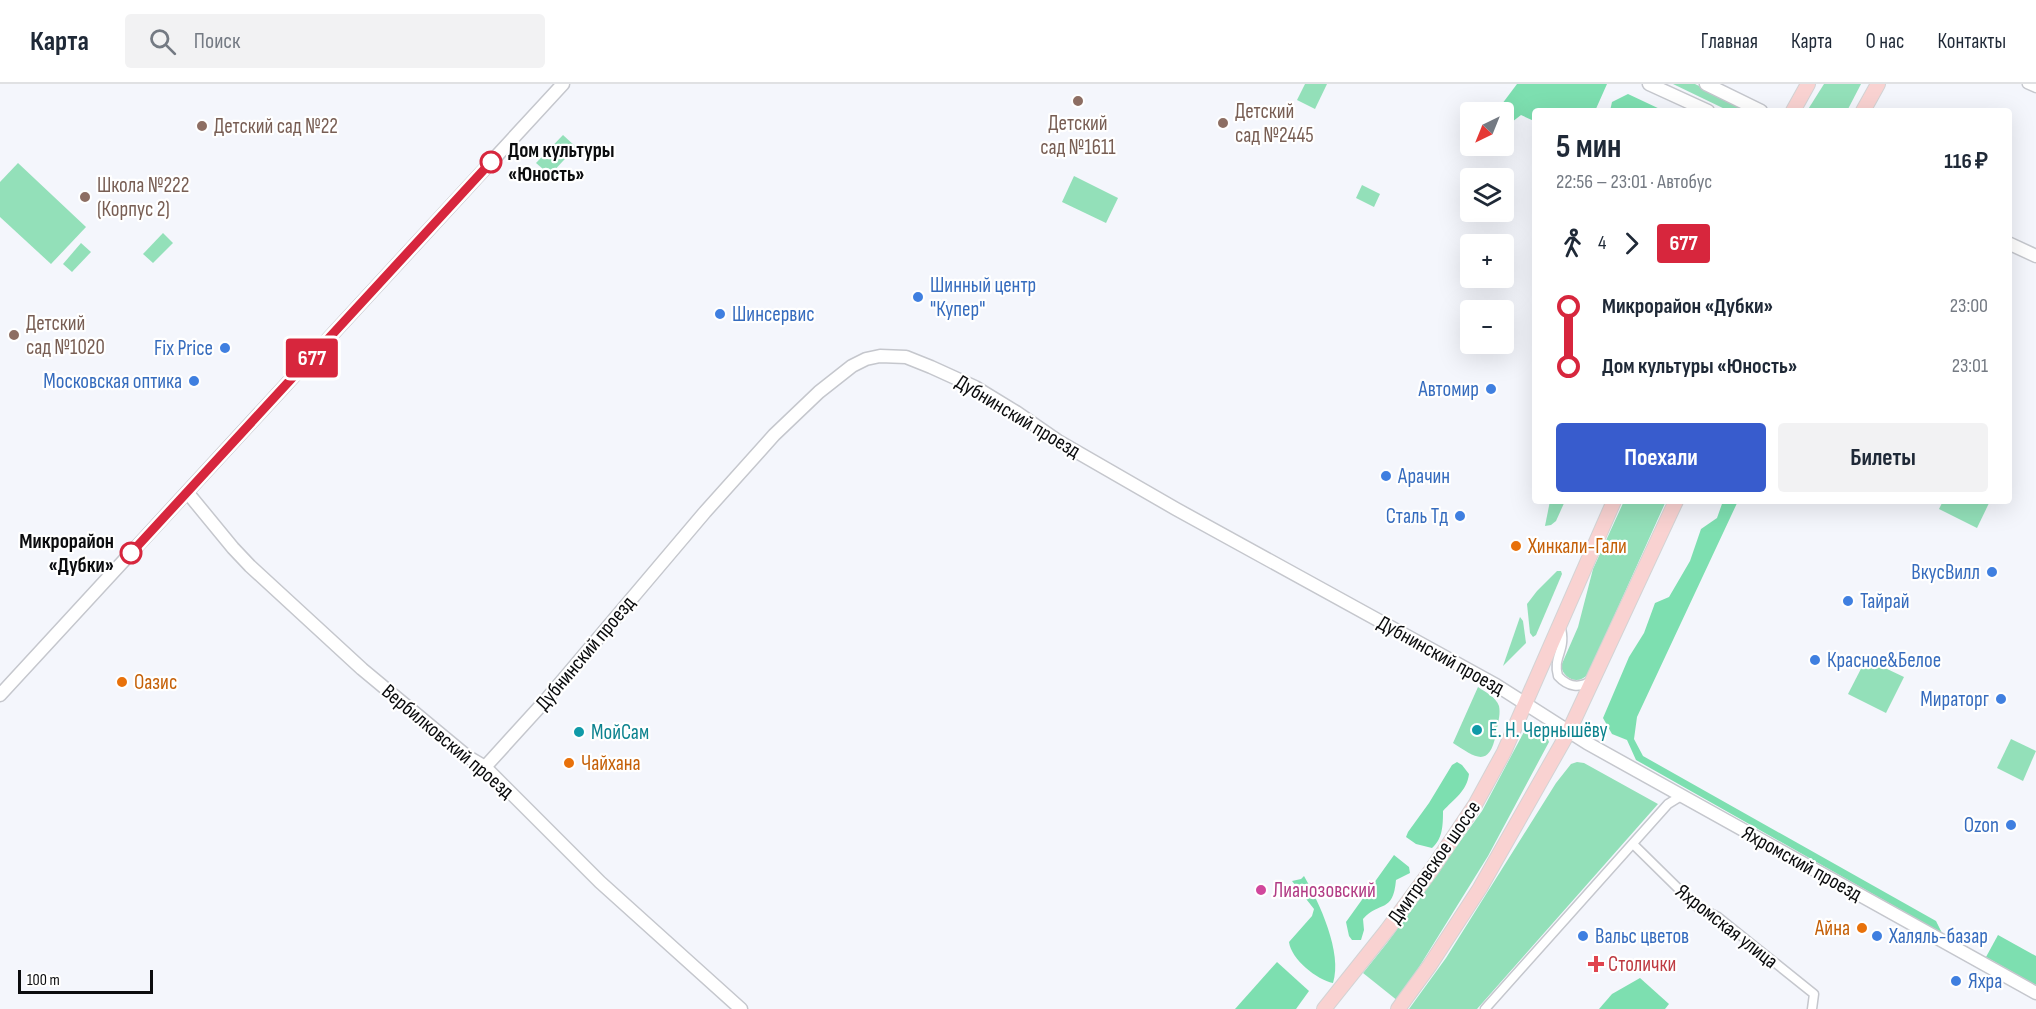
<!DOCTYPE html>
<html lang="ru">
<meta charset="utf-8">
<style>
:root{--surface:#fff;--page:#f2f2f3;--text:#1f2937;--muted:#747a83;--line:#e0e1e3;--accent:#385ccd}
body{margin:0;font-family:"Sofia Sans Condensed",sans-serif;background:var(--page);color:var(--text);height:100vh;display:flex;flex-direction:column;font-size:22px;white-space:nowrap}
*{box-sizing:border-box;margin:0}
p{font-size:20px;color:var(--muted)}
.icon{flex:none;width:33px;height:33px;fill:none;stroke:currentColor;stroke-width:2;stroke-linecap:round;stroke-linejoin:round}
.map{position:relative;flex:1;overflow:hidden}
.panel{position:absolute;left:1532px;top:24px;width:480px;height:396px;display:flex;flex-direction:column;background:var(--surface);border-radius:6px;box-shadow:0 6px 24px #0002}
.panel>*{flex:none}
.badge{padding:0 12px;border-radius:4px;font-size:21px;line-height:39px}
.needle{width:39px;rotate:223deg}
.tools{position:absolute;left:1460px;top:18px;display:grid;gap:12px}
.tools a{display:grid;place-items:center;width:54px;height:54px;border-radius:6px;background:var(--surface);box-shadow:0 6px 24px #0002;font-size:30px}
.scale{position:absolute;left:18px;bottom:15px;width:135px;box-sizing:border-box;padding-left:6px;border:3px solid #0b0c0e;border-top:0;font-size:16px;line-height:21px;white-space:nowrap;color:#0b0c0e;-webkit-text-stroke:4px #fff;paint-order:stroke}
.map>.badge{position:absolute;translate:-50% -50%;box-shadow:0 0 0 3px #fff}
.legs{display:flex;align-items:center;gap:9px;height:66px;padding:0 24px;font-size:20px}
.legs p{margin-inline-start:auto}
.headline{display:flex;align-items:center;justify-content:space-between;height:102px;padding:0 24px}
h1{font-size:33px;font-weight:700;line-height:45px}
.action{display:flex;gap:12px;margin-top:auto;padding:12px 24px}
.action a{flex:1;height:69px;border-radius:6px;background:var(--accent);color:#fff;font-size:24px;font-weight:700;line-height:69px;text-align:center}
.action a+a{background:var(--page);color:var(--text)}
ul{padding:0 24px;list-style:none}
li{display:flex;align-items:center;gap:21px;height:60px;font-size:22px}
li i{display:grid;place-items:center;width:9px;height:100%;margin:0 8px;background:currentColor}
li i::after{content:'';width:15px;height:15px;margin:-8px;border:4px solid;border-radius:50%;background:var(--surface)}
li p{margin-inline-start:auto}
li:first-child i{background:linear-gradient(#0000 50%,currentColor 0)}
li:last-child i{background:linear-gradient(currentColor 50%,#0000 0)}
header{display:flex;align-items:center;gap:36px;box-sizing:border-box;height:84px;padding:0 30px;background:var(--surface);border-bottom:2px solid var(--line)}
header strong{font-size:28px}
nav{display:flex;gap:33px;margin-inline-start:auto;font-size:21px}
.search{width:420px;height:54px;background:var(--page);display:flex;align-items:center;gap:15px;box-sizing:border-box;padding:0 21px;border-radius:6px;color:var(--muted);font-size:22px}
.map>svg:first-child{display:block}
</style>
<header>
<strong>Карта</strong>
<div class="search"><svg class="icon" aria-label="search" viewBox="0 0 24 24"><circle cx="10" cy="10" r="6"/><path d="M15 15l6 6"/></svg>Поиск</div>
<nav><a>Главная</a><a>Карта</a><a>О нас</a><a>Контакты</a></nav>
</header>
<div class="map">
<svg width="2036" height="925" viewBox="0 0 2036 925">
<rect width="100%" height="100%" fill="#f4f6fc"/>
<g fill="#93e0b9">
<polygon points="1305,0 1327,0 1315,25 1297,16"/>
<polygon points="1673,0 1695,0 1746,25 1745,27 1729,27"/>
<polygon points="1824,0 1861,0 1847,27 1807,27"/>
<polygon points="563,51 576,63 550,91 536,79"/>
<polygon points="18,79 86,143 51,180 0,133 0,98"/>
<polygon points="1074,92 1118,114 1106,139 1062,118"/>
<polygon points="1362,101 1380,110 1374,123 1356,114"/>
<polygon points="163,149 173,159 153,179 143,170"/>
<polygon points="81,159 91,168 72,188 63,180"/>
<polygon points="1550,417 1565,417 1556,437 1551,441 1545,442"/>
<path d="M 1624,417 L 1666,417 L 1588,590 C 1579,601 1564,596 1561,582 L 1578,543 L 1593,485 Z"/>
<polygon points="1943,417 1990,417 1977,444 1939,425"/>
<polygon points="1557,487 1561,487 1562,490 1536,551 1533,553 1530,549 1527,520 1537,507"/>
<polygon points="1520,533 1523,537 1526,559 1503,582"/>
<polygon points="1866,575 1904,593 1886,629 1848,610"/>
<path d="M 1478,603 C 1485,608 1496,613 1499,622 C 1501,631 1497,642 1496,650 C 1489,685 1475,673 1453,659 Z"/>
<polygon points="1527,642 1546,651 1549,658 1488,772 1398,917 1363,889 1387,859 1482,727"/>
<polygon points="2011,655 2036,667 2023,697 1997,684"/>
<polygon points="1577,678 1584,679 1658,720 1477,925 1409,925 1446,874 1556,699 1571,680"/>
</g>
<g fill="#7ddfb0">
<polygon points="1517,0 1607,0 1595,27 1534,27 1534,37 1521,31 1503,45 1503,28 1496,28"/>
<polygon points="1628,10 1662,26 1662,27 1610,27 1612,18"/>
<polygon points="1723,417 1738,417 1637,633 1634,655 1643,672 1936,837 1942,849 1636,676 1627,656 1612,650 1603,634 1629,573 1644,549 1655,519 1669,513 1690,477 1701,445 1717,434"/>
<path d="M 1457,678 L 1462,681 L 1469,690 C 1467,707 1454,715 1443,727 C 1443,740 1443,755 1432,764 L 1416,760 L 1406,753 L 1408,748 L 1429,719 L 1452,681 Z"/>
<path d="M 1394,771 L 1409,783 L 1410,789 L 1396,796 C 1393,830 1380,816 1363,835 L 1364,846 L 1361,856 L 1352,856 L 1349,852 L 1346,838 Z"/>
<path d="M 1304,792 C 1319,818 1343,869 1333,899 C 1317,896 1291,875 1289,858 L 1312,832 L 1314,825 L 1292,797 L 1301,795 Z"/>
<polygon points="1998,851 2036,872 2036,901 1986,873"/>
<polygon points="1277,878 1309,907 1296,925 1235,925"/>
<polygon points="1640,894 1669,920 1665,925 1599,925 1612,910"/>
</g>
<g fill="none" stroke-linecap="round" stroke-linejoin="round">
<defs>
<g id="street">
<polyline points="2027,0 2036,4"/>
<path d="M 1560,541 C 1568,566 1552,572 1558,592 C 1568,603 1580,605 1592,596"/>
<polyline points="1633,760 1696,822 1718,833 1814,910 1812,925"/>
<polyline points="1485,925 1668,720 1681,712"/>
</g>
<g id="secondary">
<polyline points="1649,0 1708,27"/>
<polyline points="1706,0 1761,27"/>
<polyline points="2008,159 2036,172"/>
<polyline points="187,408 233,464 250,482 362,585 468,673 485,683 600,798 741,925"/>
<polyline points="0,611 563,0"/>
<polyline points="485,683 545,617 705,428 774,351 819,308 852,282 866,275 880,272 906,273 931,283 975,303 1016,328 1058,357 1176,425 1496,601 1587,659 2036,909"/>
</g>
<g id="primary">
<polyline points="1793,27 1808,0"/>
<polyline points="1863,27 1878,0"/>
<polyline points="1324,925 1387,846 1432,785 1475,721 1504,668 1614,417"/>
<polyline points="1398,925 1430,881 1480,804 1568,649 1676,417"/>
</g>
</defs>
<use href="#street" stroke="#c5c7cd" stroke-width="11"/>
<use href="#secondary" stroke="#c5c7cd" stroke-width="15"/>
<use href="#primary" stroke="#d3d3d4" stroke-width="16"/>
<use href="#street" stroke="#fff" stroke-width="8"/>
<use href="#secondary" stroke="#fff" stroke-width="12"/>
<use href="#primary" stroke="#f9d2d1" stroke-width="14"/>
</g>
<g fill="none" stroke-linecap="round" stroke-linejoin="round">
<defs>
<polyline id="line-1" points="131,469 491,78"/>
</defs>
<use href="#line-1" stroke="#fff" stroke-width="14"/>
<use href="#line-1" stroke="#d7263d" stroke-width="9"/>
</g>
<g fill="#8d6e63" stroke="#fff" stroke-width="2">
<circle cx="1078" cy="17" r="6"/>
<circle cx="1223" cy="39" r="6"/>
<circle cx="202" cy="42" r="6"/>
<circle cx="85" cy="113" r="6"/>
<circle cx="14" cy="251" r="6"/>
</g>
<g fill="#fff" stroke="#d7263d" stroke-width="3">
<circle cx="491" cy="78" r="10"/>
<circle cx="131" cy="469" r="10"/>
</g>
<g fill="#3f7fe0" stroke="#fff" stroke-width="2">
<circle cx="918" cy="213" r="6"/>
<circle cx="720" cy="230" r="6"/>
<circle cx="225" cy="264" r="6"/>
<circle cx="194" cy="297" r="6"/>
<circle cx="1491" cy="305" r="6"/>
<circle cx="1386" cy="392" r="6"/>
<circle cx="1460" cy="432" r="6"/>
<circle cx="1992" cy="488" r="6"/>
<circle cx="1848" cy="517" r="6"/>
<circle cx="1815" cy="576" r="6"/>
<circle cx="2001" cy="615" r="6"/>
<circle cx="2011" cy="741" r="6"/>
<circle cx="1583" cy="852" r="6"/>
<circle cx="1877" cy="852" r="6"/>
<circle cx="1956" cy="897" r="6"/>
</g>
<g fill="#e8710a" stroke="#fff" stroke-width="2">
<circle cx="1516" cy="462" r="6"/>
<circle cx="122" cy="598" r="6"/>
<circle cx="569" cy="679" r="6"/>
<circle cx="1862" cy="844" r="6"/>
</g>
<g fill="#0f9aa8" stroke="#fff" stroke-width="2">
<circle cx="1477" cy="646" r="6"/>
<circle cx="579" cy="648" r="6"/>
</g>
<circle fill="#d1479c" stroke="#fff" stroke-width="2" cx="1261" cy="806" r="6"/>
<path fill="#e0444e" stroke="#fff" stroke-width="2" d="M1593 871h6v6h6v6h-6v6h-6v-6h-6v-6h6z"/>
<g text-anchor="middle" stroke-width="4.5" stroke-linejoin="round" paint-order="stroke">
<g font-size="21" fill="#785e54" stroke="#fff" text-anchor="start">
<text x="1235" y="34">Детский<tspan x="1235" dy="24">сад №2445</tspan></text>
<text x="1078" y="46" text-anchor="middle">Детский<tspan x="1078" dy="24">сад №1611</tspan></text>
<text x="214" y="49">Детский сад №22</text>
<text x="97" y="108">Школа №222<tspan x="97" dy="24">(Корпус 2)</tspan></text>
<text x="26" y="246">Детский<tspan x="26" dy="24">сад №1020</tspan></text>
</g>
<g font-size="21" font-weight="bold" fill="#0b0c0e" stroke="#fff" text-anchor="start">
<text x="508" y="73">Дом культуры<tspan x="508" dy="24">«Юность»</tspan></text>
<text x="114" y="464" text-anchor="end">Микрорайон<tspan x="114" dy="24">«Дубки»</tspan></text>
</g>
<g font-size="21" fill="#366cbe" stroke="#fff" text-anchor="start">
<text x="930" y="208">Шинный центр<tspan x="930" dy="24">"Купер"</tspan></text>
<text x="732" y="237">Шинсервис</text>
<text x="213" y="271" text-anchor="end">Fix Price</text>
<text x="182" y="304" text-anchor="end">Московская оптика</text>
<text x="1479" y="312" text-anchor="end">Автомир</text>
<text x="1398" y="399">Арачин</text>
<text x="1448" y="439" text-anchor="end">Сталь Тд</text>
<text x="1980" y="495" text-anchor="end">ВкусВилл</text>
<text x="1860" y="524">Тайрай</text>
<text x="1827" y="583">Красное&amp;Белое</text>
<text x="1989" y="622" text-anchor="end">Мираторг</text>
<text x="1999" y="748" text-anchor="end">Ozon</text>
<text x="1595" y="859">Вальс цветов</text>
<text x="1889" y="859">Халяль-базар</text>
<text x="1968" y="904">Яхра</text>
</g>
<g font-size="21" fill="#0b0c0e" stroke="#fff">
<text transform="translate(1018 332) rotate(31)" y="7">Дубнинский проезд</text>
<text transform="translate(585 569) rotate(-50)" y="7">Дубнинский проезд</text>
<text transform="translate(1441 571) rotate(29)" y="7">Дубнинский проезд</text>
<text transform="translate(448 657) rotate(40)" y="7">Вербилковский проезд</text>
<text transform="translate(1434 778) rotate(-55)" y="7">Дмитровское шоссе</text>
<text transform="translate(1802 779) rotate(29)" y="7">Яхромский проезд</text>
<text transform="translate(1727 842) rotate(38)" y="7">Яхромская улица</text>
</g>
<g font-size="21" fill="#c56008" stroke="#fff" text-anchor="start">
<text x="1528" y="469">Хинкали-Гали</text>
<text x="134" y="605">Оазис</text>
<text x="581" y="686">Чайхана</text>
<text x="1850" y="851" text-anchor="end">Айна</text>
</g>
<g font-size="21" fill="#0d838f" stroke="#fff" text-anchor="start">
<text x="1489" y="653">Е. Н. Чернышёву</text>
<text x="591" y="655">МойСам</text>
</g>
<g font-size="21" fill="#b23c85" stroke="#fff" text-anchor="start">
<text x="1273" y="813">Лианозовский</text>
</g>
<g font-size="21" fill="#be3a42" stroke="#fff" text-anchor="start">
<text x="1608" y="887">Столички</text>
</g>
</g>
</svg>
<div class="tools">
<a><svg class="needle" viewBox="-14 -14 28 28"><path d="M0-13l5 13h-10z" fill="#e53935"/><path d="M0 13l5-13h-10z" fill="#747a83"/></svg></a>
<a><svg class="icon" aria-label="layers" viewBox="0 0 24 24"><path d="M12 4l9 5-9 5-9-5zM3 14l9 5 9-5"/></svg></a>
<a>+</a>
<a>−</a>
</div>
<div class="scale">100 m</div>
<b class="badge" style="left:312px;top:274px;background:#d7263d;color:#fff">677</b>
<section class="panel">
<div class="headline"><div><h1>5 мин</h1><p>22:56 – 23:01 · Автобус</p></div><b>116 ₽</b></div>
<div class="legs"><svg class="icon" aria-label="walk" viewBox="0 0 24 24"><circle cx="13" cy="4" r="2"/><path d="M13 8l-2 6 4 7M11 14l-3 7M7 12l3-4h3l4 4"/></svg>4<svg class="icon" aria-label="forward" viewBox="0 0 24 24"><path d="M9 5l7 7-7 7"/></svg><b class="badge" style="background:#d7263d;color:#fff">677</b></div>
<ul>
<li><i style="color:#d7263d"></i><b>Микрорайон «Дубки»</b><p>23:00</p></li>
<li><i style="color:#d7263d"></i><b>Дом культуры «Юность»</b><p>23:01</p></li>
</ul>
<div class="action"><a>Поехали</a><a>Билеты</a></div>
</section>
</div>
